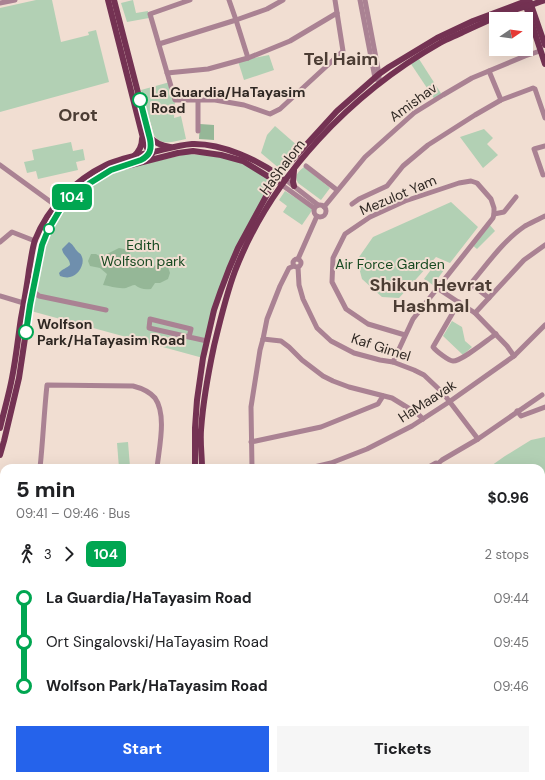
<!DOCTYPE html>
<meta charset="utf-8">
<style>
:root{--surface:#fff;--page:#f6f6f6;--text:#202124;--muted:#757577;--accent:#2563eb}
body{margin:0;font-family:"DM Sans",sans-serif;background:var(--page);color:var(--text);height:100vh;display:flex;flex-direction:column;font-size:15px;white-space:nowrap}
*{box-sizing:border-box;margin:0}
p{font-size:13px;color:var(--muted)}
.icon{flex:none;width:22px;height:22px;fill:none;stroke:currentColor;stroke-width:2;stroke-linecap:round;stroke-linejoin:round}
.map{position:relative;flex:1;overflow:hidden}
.side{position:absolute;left:0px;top:464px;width:545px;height:316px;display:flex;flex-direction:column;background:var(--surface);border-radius:12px 12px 0 0;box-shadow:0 4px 16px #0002}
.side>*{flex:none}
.badge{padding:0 8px;border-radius:6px;font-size:14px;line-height:26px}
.needle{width:26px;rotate:77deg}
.controls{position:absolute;left:489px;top:12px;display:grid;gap:8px}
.controls a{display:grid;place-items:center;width:44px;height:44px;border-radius:0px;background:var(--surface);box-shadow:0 4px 16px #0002;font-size:20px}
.map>.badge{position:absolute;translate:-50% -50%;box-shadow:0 0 0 2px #fff}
.legs{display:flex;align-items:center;gap:6px;height:44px;padding:0 16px;font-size:13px}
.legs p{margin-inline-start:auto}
.summary{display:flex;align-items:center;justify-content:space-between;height:68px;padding:0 16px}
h1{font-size:22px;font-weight:800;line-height:30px}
.primary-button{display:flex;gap:8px;margin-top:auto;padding:8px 16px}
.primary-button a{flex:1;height:46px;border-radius:0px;background:var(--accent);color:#fff;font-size:16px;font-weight:800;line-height:46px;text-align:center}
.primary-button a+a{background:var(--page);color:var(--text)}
ul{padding:0 16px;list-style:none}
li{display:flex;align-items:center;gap:14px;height:44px;font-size:15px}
li i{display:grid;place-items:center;width:6px;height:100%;margin:0 5px;background:currentColor}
li i::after{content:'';width:10px;height:10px;margin:-5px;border:3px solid;border-radius:50%;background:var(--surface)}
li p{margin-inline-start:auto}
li:first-child i{background:linear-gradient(#0000 50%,currentColor 0)}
li:last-child i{background:linear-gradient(currentColor 50%,#0000 0)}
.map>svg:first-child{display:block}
</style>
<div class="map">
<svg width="545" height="780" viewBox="0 0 545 780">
<rect width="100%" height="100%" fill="#f1ded2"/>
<g fill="#b2d0b4">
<polygon points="36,0 52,0 61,42 89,35 88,32 96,30 109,82 0,112 0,8"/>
<polygon points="133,0 136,13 148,11 149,18 127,22 121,3"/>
<polygon points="269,55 274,70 244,80 238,61"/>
<polygon points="419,59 442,95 435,100 411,64"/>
<path d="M 170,82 L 175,100 L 174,118 L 181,116 L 186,139 C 175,141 161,147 154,135 L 141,90 Z"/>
<polygon points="275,126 299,147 280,169 261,153 267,135"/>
<polygon points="484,129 493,138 487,144 498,155 483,168 460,137"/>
<polygon points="71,142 73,151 83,149 85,160 76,162 78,170 38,179 36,171 27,173 24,162 34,160 32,150"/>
<polygon points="187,154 204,155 243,161 276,180 229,269 203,358 31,311 43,245 52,225 69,201 110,172"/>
<path d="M 304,167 L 330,188 L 321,200 L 298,183 C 294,175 298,172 304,167 Z"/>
<polygon points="285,191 313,209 302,225 283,212 287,206 279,200"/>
<polygon points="451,202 478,227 450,263 436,257 399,298 382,297 362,279 357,260 373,237"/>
<polygon points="489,224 495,231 477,249 472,245"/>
<polygon points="436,263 444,270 433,285 424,279"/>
<polygon points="452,321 462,327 465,341 472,347 463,355 443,336"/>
<polygon points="545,437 545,486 541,487 541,468 488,468 505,456 531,440"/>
<polygon points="128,442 130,467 119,468 117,443"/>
<polygon points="304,776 378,776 378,778 387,776 388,780 306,780"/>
</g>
<g fill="#95b797">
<polygon points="200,124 214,125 214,140 199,139"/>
<path d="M 119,248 L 124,249 L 130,253 L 130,257 L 132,257 L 140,265 L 153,267 L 162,260 L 166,261 L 170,273 L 168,279 L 160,283 L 155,283 L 151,289 C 145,290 140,289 135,285 C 132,285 129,287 126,288 C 118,289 110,286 103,285 L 107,274 L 100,268 L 90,266 L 88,261 L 91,254 L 96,254 L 101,257 Z"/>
</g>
<path fill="#6f8fad" d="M 69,242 C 74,245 74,248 78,252 C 81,255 80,252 82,257 C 85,264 78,276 70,277 C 67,278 63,277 60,276 L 59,273 C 62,269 67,268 70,265 C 70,258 63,256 62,249 Z"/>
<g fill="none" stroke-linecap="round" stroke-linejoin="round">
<g stroke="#aa8293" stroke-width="5">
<polyline points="190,0 150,14 175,100 215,100 244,105 270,114 280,109 343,51 335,0"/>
<polyline points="229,0 236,20 248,58"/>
<polyline points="360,0 375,78 376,79"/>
<polyline points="365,0 379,74 379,84"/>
<polyline points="0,3 15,0"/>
<polyline points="159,44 236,20 267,9 283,0"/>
<polyline points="489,71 501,100"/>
<polyline points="167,73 208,69 248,58 268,50 290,41 337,13"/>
<polyline points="198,131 198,100"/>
<polyline points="0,165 55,205"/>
<polyline points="306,166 337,190"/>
<polyline points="543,175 534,149 545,146"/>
<polyline points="286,180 318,205"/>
<polyline points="282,185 314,208"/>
<polyline points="352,204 359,199 387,186 403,166 428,145 475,115 501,100 533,88 535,89 545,118"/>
<circle cx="320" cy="211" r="6"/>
<polyline points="324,207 365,157 414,113 443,95 472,78 525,56 540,51"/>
<polyline points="494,214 504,212 516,197"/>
<polyline points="0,242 12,232 35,241"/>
<circle cx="297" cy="263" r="4"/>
<polyline points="298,259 317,216"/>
<polyline points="298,267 299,285 303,299 317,328 331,341 354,353 380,360 393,362 414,370 424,375 443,393 478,439"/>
<polyline points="437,288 475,313 507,346 514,356"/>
<polyline points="33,291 39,296 106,310"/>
<polyline points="0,296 27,304"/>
<path d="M 489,298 L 472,285 L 472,282 C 488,263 504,240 525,226 C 532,222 539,219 545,216"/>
<path d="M 459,302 L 433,347 C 436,351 449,361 453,361 C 462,361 487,340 496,334"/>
<polyline points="475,313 524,260 545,245"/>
<polyline points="189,337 149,328 150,319 191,329 189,337 207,341"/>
<polyline points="263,339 281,341 289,347 302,360 323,376 333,381 349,387 392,398 418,414 423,419"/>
<polyline points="393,362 413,319 493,218 494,214 494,208 491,199 477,183 471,181 459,183 405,201 370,217 345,234 333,258 332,282 346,309 368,324 405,335"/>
<polyline points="517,411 521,416 545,407"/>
<polyline points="251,442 321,427 378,404 383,396"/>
<path d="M 40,468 C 43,440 44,413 47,385 L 133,386 C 141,388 149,391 155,398 C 167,415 159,448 157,468"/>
<polyline points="252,468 251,407 260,350 263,339 267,319 280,286 289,268 294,266"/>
<polyline points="310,468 331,463 367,449 412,426 449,402 514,356 545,325"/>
<polyline points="427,468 436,463"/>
<polyline points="433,468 442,460 478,439 542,395"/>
<polyline points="0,532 4,533"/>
<polyline points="0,574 4,576"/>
<polyline points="541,598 545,598"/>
<polyline points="0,616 4,607"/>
<polyline points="0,654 4,654"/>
<polyline points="541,660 545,659"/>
<polyline points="541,699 545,699"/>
<polyline points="0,705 2,697"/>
<polyline points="541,773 545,764"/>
<polyline points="181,776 182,780"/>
<polyline points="210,776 212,780"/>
<polyline points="300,776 302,780"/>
<polyline points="417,776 418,780"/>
<polyline points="480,776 482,780"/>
<polyline points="526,776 530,780"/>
<polyline points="18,780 19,776"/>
<polyline points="51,780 52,776"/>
<polyline points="157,780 157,776"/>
<polyline points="266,780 276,776"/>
<polyline points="277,780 286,776"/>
<polyline points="430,780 441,776"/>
</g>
<g stroke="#743253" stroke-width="6">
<polyline points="108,0 144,142 148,150 152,154"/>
<polyline points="114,0 150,139 151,149 148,154"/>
<polyline points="530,2 545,45"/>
<polyline points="525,3 545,64"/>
<path d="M 150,137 C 155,143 162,146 170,147"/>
<path d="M 133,157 C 139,152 142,146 142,139"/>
<polyline points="294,170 293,182 294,186"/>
<path d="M 0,428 C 4,411 9,394 12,378 C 16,358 18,338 21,318 C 24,302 27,286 29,270 C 31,260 32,249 35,240 C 48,207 75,180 106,165 C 121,158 138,155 153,152 C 166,149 179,145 192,144 C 222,143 258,160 281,177"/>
<polyline points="0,455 4,441 19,378 30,305 42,245 48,230 61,208 69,200 90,183 111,171 123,167 178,153 193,151 221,155 243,161 277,182"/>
<polyline points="195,468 195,428 197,400 203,358 214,310 221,290 229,269 238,248 269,191 276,180 285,168 337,111 379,74 389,67 437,38 473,21 529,0"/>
<path d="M 202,468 C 202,456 200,443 201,430 C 203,402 208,374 214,346 C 220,321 226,295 235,271 C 272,175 352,93 440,43 C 447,39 455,36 463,32 C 476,26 489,20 503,14 C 517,9 531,5 545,0"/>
<polyline points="248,776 250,780"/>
<polyline points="263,776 265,780"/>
<polyline points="278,780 279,779"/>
</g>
</g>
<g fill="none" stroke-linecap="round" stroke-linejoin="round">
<defs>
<path id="line-1" d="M 26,332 L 30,305 L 42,245 L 48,230 L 61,208 L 69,200 L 90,183 L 111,170 L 141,160 C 150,155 152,150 150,139 L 140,100"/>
</defs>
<use href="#line-1" stroke="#fff" stroke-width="9"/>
<use href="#line-1" stroke="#00a651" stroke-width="6"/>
</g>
<g fill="#fff" stroke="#00a651" stroke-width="2">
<circle cx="140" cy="100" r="7"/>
<circle cx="49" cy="229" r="5"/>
<circle cx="26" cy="332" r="7"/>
</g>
<g text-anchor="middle" stroke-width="4" stroke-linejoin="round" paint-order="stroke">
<g font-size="14" font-weight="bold" fill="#2f2823" stroke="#f1ded2" text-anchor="start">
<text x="151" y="97">La Guardia/HaTayasim<tspan x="151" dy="16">Road</tspan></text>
<text x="37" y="329">Wolfson<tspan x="37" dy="16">Park/HaTayasim Road</tspan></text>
</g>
<g font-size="14" fill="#2f2823" stroke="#f1ded2">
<text transform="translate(413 102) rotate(-36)" y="5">Amishav</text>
<text transform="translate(282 167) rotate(-53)" y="5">HaShalom</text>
<text transform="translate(398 195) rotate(-23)" y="5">Mezulot Yam</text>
<text transform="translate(381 347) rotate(18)" y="5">Kaf Gimel</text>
<text transform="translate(427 401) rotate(-33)" y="5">HaMaavak</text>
</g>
<g font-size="14" fill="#164920" stroke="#f1ded2">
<text x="143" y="250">Edith<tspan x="143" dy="16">Wolfson park</tspan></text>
<text x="390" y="269">Air Force Garden</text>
</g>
<g font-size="18" font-weight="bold" fill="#4c3d34" stroke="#f1ded2">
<text x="341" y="65">Tel Haim</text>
<text x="78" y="121">Orot</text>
<text x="431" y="291">Shikun Hevrat<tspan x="431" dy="21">Hashmal</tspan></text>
</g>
</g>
</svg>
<div class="controls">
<a><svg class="needle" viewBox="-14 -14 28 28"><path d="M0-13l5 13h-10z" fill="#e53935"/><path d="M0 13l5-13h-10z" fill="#757577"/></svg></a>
</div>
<b class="badge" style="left:72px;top:197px;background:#00a651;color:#fff">104</b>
<section class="side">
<div class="summary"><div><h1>5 min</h1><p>09:41 – 09:46 · Bus</p></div><b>$0.96</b></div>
<div class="legs"><svg class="icon" aria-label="walk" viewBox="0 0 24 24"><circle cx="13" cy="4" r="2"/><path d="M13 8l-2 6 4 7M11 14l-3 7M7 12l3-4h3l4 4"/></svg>3<svg class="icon" aria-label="forward" viewBox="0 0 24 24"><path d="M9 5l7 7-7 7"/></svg><b class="badge" style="background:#00a651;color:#fff">104</b><p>2 stops</p></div>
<ul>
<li><i style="color:#00a651"></i><b>La Guardia/HaTayasim Road</b><p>09:44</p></li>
<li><i style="color:#00a651"></i><span>Ort Singalovski/HaTayasim Road</span><p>09:45</p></li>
<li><i style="color:#00a651"></i><b>Wolfson Park/HaTayasim Road</b><p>09:46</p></li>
</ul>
<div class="primary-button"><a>Start</a><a>Tickets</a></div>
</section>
</div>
